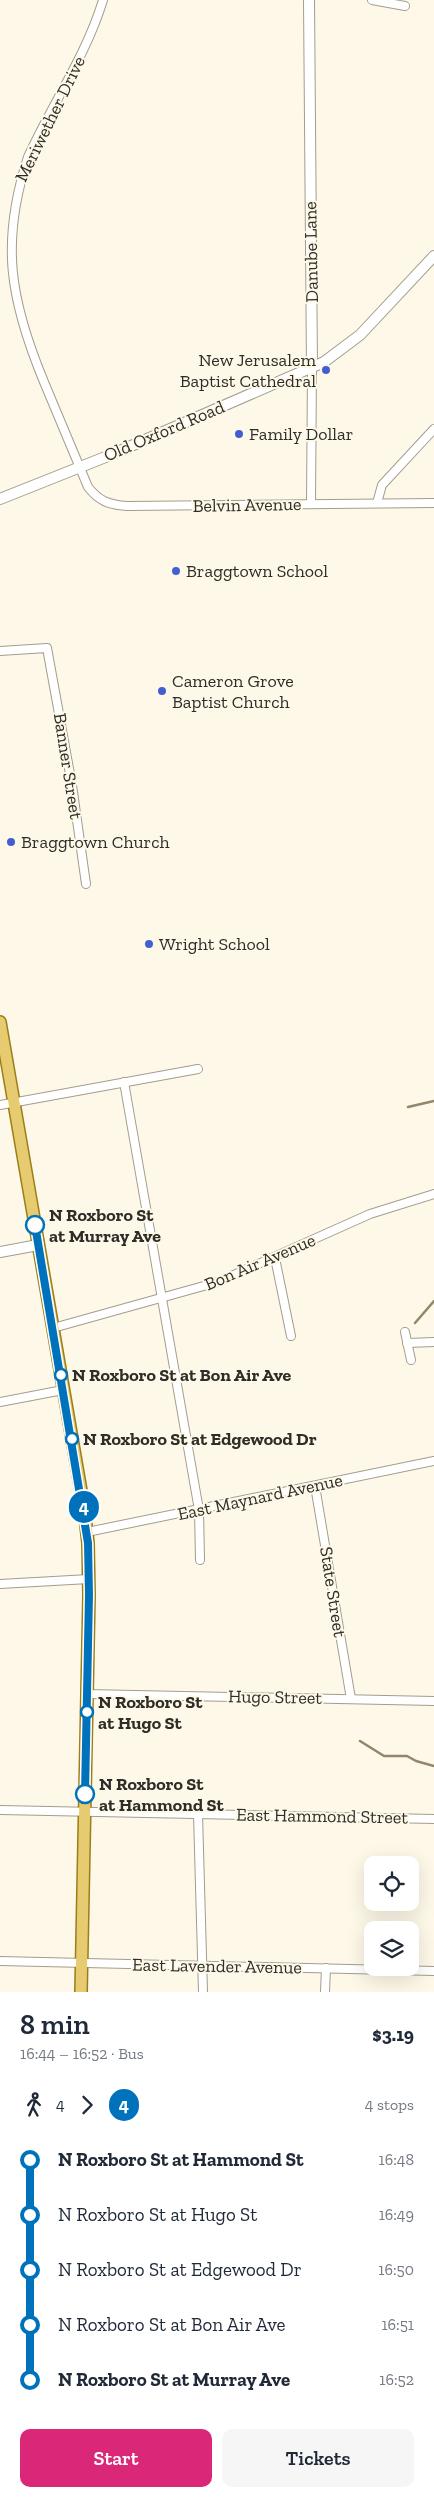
<!DOCTYPE html>
<meta charset="utf-8">
<style>
:root{--surface:#fff;--page:#f6f6f7;--text:#1f2937;--muted:#747a83;--accent:#db2777}
body{margin:0;font-family:"Zilla Slab",serif;background:var(--page);color:var(--text);height:100vh;display:flex;flex-direction:column;font-size:19px;white-space:nowrap}
*{box-sizing:border-box;margin:0}
p{font-size:16px;color:var(--muted)}
.icon{flex:none;width:28px;height:28px;fill:none;stroke:currentColor;stroke-width:2;stroke-linecap:round;stroke-linejoin:round}
.map{position:relative;height:1992px;overflow:hidden}
.panel{display:flex;flex-direction:column;background:var(--surface);flex:1}
.panel>*{flex:none}
.badge{padding:0 10px;border-radius:16px;font-size:18px;line-height:32px}
.tools{position:absolute;left:364px;top:1856px;display:grid;gap:10px}
.tools a{display:grid;place-items:center;width:55px;height:55px;border-radius:10px;background:var(--surface);box-shadow:0 5px 20px #0002;font-size:25px}
.map>.badge{position:absolute;translate:-50% -50%;box-shadow:0 0 0 2px #fff}
.legs{display:flex;align-items:center;gap:8px;height:55px;padding:0 20px;font-size:16px}
.legs p{margin-inline-start:auto}
.headline{display:flex;align-items:center;justify-content:space-between;height:85px;padding:0 20px}
h1{font-size:28px;font-weight:600;line-height:38px}
.cta{display:flex;gap:10px;margin-top:auto;padding:10px 20px}
.cta a{flex:1;height:58px;border-radius:10px;background:var(--accent);color:#fff;font-size:20px;font-weight:600;line-height:58px;text-align:center}
.cta a+a{background:var(--page);color:var(--text)}
ul{padding:0 20px;list-style:none}
li{display:flex;align-items:center;gap:18px;height:55px;font-size:19px}
li i{display:grid;place-items:center;width:8px;height:100%;margin:0 6px;background:currentColor}
li i::after{content:'';width:12px;height:12px;margin:-6px;border:4px solid;border-radius:50%;background:var(--surface)}
li p{margin-inline-start:auto}
li:first-child i{background:linear-gradient(#0000 50%,currentColor 0)}
li:last-child i{background:linear-gradient(currentColor 50%,#0000 0)}
.map>svg:first-child{display:block}
</style>
<div class="map">
<svg width="434" height="1992" viewBox="0 0 434 1992">
<rect width="100%" height="100%" fill="#fef8e8"/>
<g fill="none" stroke-linecap="round" stroke-linejoin="round">
<g stroke="#92876b" stroke-width="2.5">
<polyline points="408,1107 434,1101"/>
<polyline points="415,1323 434,1301"/>
<polyline points="360,1741 384,1756 407,1756 416,1761 434,1766"/>
</g>
<defs>
<g id="street">
<path d="M 103,0 C 86,56 52,104 28,157 C 0,243 10,300 44,382 C 59,417 73,452 88,487 C 99,501 109,505 127,506 L 434,503"/>
<polyline points="372,0 405,6"/>
<polyline points="377,503 382,485 434,429"/>
<polyline points="311,504 312,368"/>
<polyline points="0,651 47,648 72,785 86,884"/>
<polyline points="124,1082 199,1510 200,1560"/>
<polyline points="0,1105 198,1069"/>
<polyline points="275,1258 291,1336"/>
<polyline points="53,1328 218,1282 370,1214 434,1194"/>
<polyline points="405,1332 411,1360"/>
<polyline points="407,1343 434,1342"/>
<polyline points="0,1402 63,1390"/>
<polyline points="315,1486 351,1699"/>
<polyline points="87,1532 434,1461"/>
<polyline points="0,1584 89,1579"/>
<polyline points="87,1694 434,1701"/>
<polyline points="0,1810 434,1819"/>
<polyline points="198,1814 203,1992"/>
<polyline points="0,1961 434,1971"/>
<polyline points="325,1992 326,1968"/>
</g>
<g id="secondary">
<polyline points="309,0 312,368"/>
<polyline points="0,499 108,456 324,362 360,335 434,256"/>
<polyline points="0,1252 38,1245"/>
</g>
<polyline id="primary" points="0,1022 84,1508 88,1543 89,1595 81,1992"/>
</defs>
<use href="#street" stroke="#a29d8e" stroke-width="10"/>
<use href="#secondary" stroke="#a29d8e" stroke-width="12"/>
<use href="#primary" stroke="#9b7e18" stroke-width="14"/>
<use href="#street" stroke="#fff" stroke-width="8"/>
<use href="#secondary" stroke="#fff" stroke-width="10"/>
<use href="#primary" stroke="#e6cb70" stroke-width="11"/>
</g>
<g fill="none" stroke-linecap="round" stroke-linejoin="round">
<defs>
<polyline id="line-1" points="35,1225 88,1543 89,1595 85,1794"/>
</defs>
<use href="#line-1" stroke="#fff" stroke-width="11"/>
<use href="#line-1" stroke="#0072bc" stroke-width="8"/>
</g>
<g fill="#435ed1" stroke="#fef8e8" stroke-width="2">
<circle cx="326" cy="370" r="5"/>
<circle cx="239" cy="434" r="5"/>
<circle cx="176" cy="571" r="5"/>
<circle cx="162" cy="691" r="5"/>
<circle cx="11" cy="842" r="5"/>
<circle cx="149" cy="944" r="5"/>
</g>
<g fill="#fff" stroke="#0072bc" stroke-width="2.5">
<circle cx="35" cy="1225" r="9"/>
<circle cx="61" cy="1375" r="6"/>
<circle cx="72" cy="1439" r="6"/>
<circle cx="87" cy="1712" r="6"/>
<circle cx="85" cy="1794" r="9"/>
</g>
<g text-anchor="middle" stroke-width="4" stroke-linejoin="round" paint-order="stroke">
<g font-size="18" fill="#2f2d27" stroke="#fef8e8">
<text transform="translate(50 119) rotate(-64)" y="6">Meriwether Drive</text>
<text transform="translate(311 252) rotate(-91)" y="6">Danube Lane</text>
<text transform="translate(164 431) rotate(-23)" y="6">Old Oxford Road</text>
<text transform="translate(247 505) rotate(-1)" y="6">Belvin Avenue</text>
<text transform="translate(68 766) rotate(81)" y="6">Banner Street</text>
<text transform="translate(260 1262) rotate(-23)" y="6">Bon Air Avenue</text>
<text transform="translate(260 1497) rotate(-12)" y="6">East Maynard Avenue</text>
<text transform="translate(333 1592) rotate(81)" y="6">State Street</text>
<text transform="translate(275 1697) rotate(1)" y="6">Hugo Street</text>
<text transform="translate(322 1816) rotate(1)" y="6">East Hammond Street</text>
<text transform="translate(217 1966) rotate(1)" y="6">East Lavender Avenue</text>
</g>
<g font-size="18" fill="#2f2d27" stroke="#fef8e8" text-anchor="start">
<text x="316" y="366" text-anchor="end">New Jerusalem<tspan x="316" dy="21">Baptist Cathedral</tspan></text>
<text x="249" y="440">Family Dollar</text>
<text x="186" y="577">Braggtown School</text>
<text x="172" y="687">Cameron Grove<tspan x="172" dy="21">Baptist Church</tspan></text>
<text x="21" y="848">Braggtown Church</text>
<text x="159" y="950">Wright School</text>
</g>
<g font-size="18" font-weight="bold" fill="#2f2d27" stroke="#fef8e8" text-anchor="start">
<text x="49" y="1221">N Roxboro St<tspan x="49" dy="21">at Murray Ave</tspan></text>
<text x="72" y="1381">N Roxboro St at Bon Air Ave</text>
<text x="83" y="1445">N Roxboro St at Edgewood Dr</text>
<text x="98" y="1708">N Roxboro St<tspan x="98" dy="21">at Hugo St</tspan></text>
<text x="99" y="1790">N Roxboro St<tspan x="99" dy="21">at Hammond St</tspan></text>
</g>
</g>
</svg>
<div class="tools">
<a><svg class="icon" aria-label="locate" viewBox="0 0 24 24"><circle cx="12" cy="12" r="6"/><path d="M12 2v4M12 18v4M2 12h4M18 12h4"/></svg></a>
<a><svg class="icon" aria-label="layers" viewBox="0 0 24 24"><path d="M12 4l9 5-9 5-9-5zM3 14l9 5 9-5"/></svg></a>
</div>
<b class="badge" style="left:84px;top:1507px;background:#0072bc;color:#fff">4</b>
</div>
<section class="panel">
<div class="headline"><div><h1>8 min</h1><p>16:44 – 16:52 · Bus</p></div><b>$3.19</b></div>
<div class="legs"><svg class="icon" aria-label="walk" viewBox="0 0 24 24"><circle cx="13" cy="4" r="2"/><path d="M13 8l-2 6 4 7M11 14l-3 7M7 12l3-4h3l4 4"/></svg>4<svg class="icon" aria-label="forward" viewBox="0 0 24 24"><path d="M9 5l7 7-7 7"/></svg><b class="badge" style="background:#0072bc;color:#fff">4</b><p>4 stops</p></div>
<ul>
<li><i style="color:#0072bc"></i><b>N Roxboro St at Hammond St</b><p>16:48</p></li>
<li><i style="color:#0072bc"></i><span>N Roxboro St at Hugo St</span><p>16:49</p></li>
<li><i style="color:#0072bc"></i><span>N Roxboro St at Edgewood Dr</span><p>16:50</p></li>
<li><i style="color:#0072bc"></i><span>N Roxboro St at Bon Air Ave</span><p>16:51</p></li>
<li><i style="color:#0072bc"></i><b>N Roxboro St at Murray Ave</b><p>16:52</p></li>
</ul>
<div class="cta"><a>Start</a><a>Tickets</a></div>
</section>
